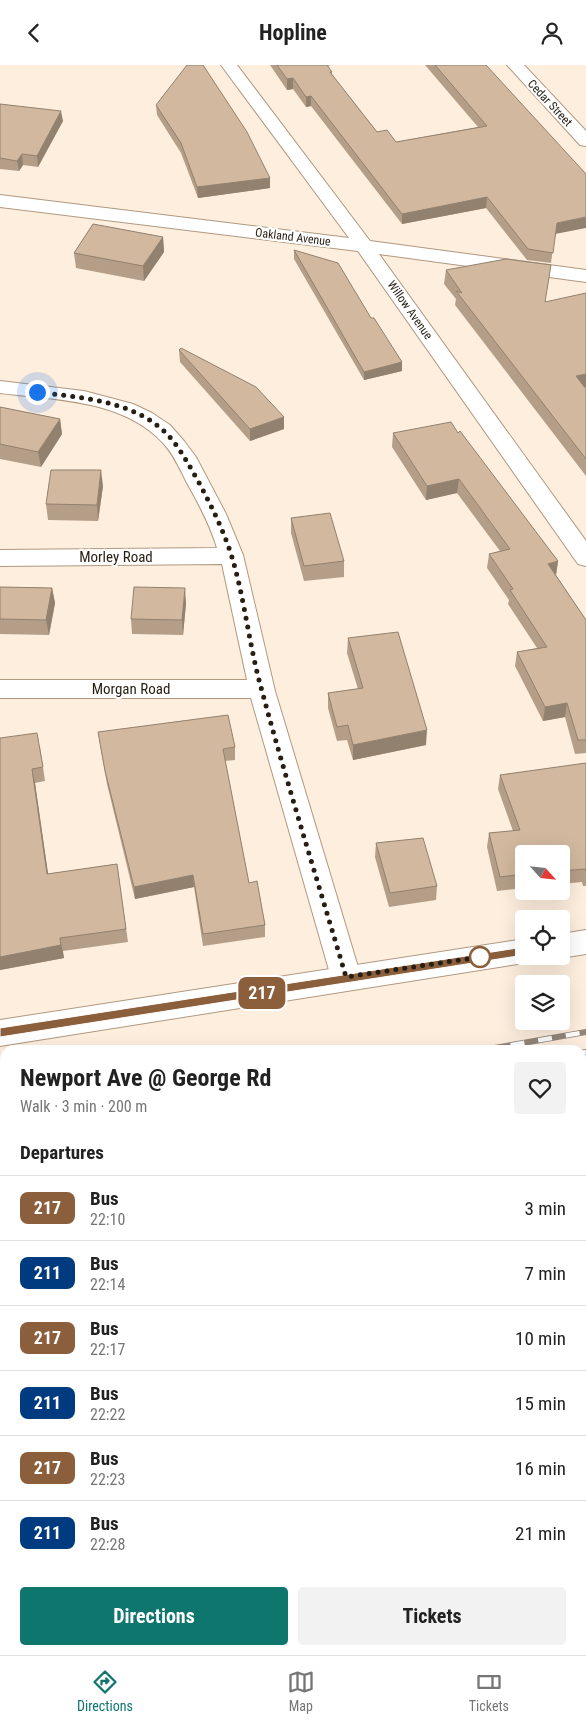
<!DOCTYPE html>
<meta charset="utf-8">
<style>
:root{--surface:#fff;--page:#f2f2f2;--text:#222;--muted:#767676;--line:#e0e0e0;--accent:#0f766e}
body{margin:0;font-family:"Roboto Condensed",sans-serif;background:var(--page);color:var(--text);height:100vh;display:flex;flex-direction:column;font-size:19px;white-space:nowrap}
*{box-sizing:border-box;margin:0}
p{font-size:16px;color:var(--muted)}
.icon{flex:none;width:28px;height:28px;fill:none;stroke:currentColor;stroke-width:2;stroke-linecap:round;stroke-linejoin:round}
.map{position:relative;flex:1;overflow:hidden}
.drawer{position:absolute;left:0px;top:980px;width:586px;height:610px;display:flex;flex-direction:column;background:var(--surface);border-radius:15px 15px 0 0;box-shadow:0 5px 20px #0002}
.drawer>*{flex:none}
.badge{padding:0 10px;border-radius:8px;font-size:18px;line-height:32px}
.needle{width:32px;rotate:117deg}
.tools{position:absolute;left:515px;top:780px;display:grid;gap:10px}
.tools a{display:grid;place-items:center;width:55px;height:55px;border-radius:5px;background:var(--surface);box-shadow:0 5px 20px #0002;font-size:25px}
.you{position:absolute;width:25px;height:25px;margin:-12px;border:4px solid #fff;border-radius:50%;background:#1a73e8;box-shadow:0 0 0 8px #1a73e833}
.map>.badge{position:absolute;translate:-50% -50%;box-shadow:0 0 0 2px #fff}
h2{padding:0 20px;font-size:19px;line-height:45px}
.round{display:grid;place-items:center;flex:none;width:52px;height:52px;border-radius:5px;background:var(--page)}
.headline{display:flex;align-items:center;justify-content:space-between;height:85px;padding:0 20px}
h1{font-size:24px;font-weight:700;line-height:38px}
.cta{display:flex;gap:10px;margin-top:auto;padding:10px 20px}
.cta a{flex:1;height:58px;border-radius:5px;background:var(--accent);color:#fff;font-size:20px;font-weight:700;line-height:58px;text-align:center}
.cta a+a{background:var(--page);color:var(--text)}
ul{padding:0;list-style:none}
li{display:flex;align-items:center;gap:15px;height:65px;padding:0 20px;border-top:1px solid var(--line)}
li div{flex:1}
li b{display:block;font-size:19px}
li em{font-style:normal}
li .badge{min-width:55px;font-weight:700;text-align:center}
header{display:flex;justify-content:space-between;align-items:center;height:65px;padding:0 20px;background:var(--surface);font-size:22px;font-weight:700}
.menu{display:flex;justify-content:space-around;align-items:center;height:70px;border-top:1px solid var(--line);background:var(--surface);font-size:14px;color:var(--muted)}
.menu a{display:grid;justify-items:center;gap:2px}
.menu .active{color:var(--accent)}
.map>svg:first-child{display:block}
</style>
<header><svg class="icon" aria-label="back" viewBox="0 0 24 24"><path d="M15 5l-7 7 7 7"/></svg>Hopline<svg class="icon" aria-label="person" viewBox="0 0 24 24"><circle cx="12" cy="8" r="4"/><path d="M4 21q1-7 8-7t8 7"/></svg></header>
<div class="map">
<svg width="586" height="1590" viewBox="0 0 586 1590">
<rect width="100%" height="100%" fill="#feeede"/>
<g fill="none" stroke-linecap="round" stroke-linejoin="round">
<defs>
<g id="minor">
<polygon points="221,0 237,0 370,176 586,205 586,217 379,189 586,476 586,501 578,499 358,186 0,142 0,130 349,173"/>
<polygon points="507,0 524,0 586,66 586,81 580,80"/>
<path d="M 0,316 L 84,326 L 133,339 L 152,348 L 170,360 L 184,376 L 196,392 L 226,449 L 243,490 L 275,626 L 361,912 L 356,921 L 346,924 L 336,921 L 331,912 L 251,633 L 0,633 L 0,615 L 247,615 L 222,499 L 0,501 L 0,485 L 217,483 C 210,460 199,439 187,418 C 180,404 174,390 164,379 C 124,334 54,335 0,328 Z"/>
<polygon points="586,1122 586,1152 581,1153 581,1123"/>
<polygon points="112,1585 150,1585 151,1590 113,1590"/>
</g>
<g id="major">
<polygon points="586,865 586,889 561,893 556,891 561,891 561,869"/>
<polygon points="524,874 524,891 536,891 534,894 524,898 0,981 0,955"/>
</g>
</defs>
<use href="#minor" stroke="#b0987f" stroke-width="2"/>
<use href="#major" stroke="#b0987f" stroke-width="2"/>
<use href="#minor" fill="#fff" fill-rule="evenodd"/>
<use href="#major" fill="#fff" fill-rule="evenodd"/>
<defs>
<g id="rail">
<polyline points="483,985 586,967"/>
<polyline points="581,988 586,987"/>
<polyline points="581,1012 586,1011"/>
<polyline points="0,1069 5,1068"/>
<polyline points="0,1092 5,1091"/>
<polyline points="0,1118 5,1117"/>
</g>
</defs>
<use href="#rail" stroke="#94877a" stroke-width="6"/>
<use href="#rail" stroke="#fff" stroke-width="4.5" stroke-dasharray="14" stroke-linecap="butt"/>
</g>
<g fill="#b49e88">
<polygon points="270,0 331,0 328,1 332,7 332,10 377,67 396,77 478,62 425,0 486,0 555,169 551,198 527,195 486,143 402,159 311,41 306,42 293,24 287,25"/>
<polygon points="0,39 63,56 38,102 23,100 19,106 0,104"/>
<polygon points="156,40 270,113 270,123 198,133 181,88 157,50"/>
<polygon points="163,172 164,187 144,216 76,203 74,188"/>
<polygon points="294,185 371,253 402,297 402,306 364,315 294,194"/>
<polygon points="446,205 545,237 586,324 586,411 455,240 456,234 444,219"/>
<polygon points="179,285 284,352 284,364 250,376 180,297"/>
<polygon points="0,342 60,354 62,369 41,402 0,394"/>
<polygon points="393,368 458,368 558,496 556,510 586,555 586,688 575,689 565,652 543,656 515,601 517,587 537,583 508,539 509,535 487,503 489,489 500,486 457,428 426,435 392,382"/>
<polygon points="103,421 98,456 48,455 46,439"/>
<polygon points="291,453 344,496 344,512 304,516 291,468"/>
<polygon points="0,522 52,523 55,538 49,570 0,569"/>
<polygon points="186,538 183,570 132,569 131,554"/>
<polygon points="348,573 426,680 353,695 347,675 337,676 328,643 328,628 358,624 347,588"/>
<polygon points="98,667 235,682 235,695 225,696 249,818 265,860 265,872 203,881 194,822 135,834 107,719"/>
<polygon points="0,673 40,682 45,716 35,718 48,809 117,799 128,877 63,886 64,893 0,905"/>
<polygon points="586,698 586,821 583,821 582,817 561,819 561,789 524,789 524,823 497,826 487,782 489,768 513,766 498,724 500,710"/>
<polygon points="376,778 437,821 436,835 389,842 375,792"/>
</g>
<g fill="#92816f">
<polygon points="293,13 293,24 287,25 287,14"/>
<polygon points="311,31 311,41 306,42 306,32"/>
<polygon points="61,46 63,56 38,102 37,91"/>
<polygon points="22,89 23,100 19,106 17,96"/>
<polygon points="270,113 270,123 198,133 197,122"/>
<polygon points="487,132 486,143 402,159 402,149"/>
<polygon points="586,152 586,163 555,169 557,158"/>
<polygon points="163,172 164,187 144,216 143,201"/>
<polygon points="402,297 402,306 364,315 364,307"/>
<polygon points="586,309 586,322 574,325 576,311"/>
<polygon points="284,352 284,364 250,376 250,364"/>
<polygon points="60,354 62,369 41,402 38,387"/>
<polygon points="101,405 103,421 98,456 97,440"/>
<polygon points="459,414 457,428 426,435 427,421"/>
<polygon points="558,496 556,510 548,499"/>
<polygon points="52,523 55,538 49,570 46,555"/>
<polygon points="185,523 186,538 183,570 182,555"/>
<polygon points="567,638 565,652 543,656 545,642"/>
<polygon points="427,665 426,680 353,695 353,680"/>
<polygon points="32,704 35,718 50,822 47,809"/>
<polygon points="193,810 194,822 135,834 134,822"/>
<polygon points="60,873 64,893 0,905 0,892"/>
<rect x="29" y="1585" width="5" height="5"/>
</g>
<g fill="#d1b89e" stroke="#92816f">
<polygon points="187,0 203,0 247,67 270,113 197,122 181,78 156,40"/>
<polygon points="277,0 327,0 332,7 330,7 377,67 387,65 396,77 487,61 435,0 486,0 586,109 586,152 557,158 553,188 528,184 487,132 402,149 311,31 306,32 293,13 287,14"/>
<polygon points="0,39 61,46 37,91 22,89 17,96 0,93"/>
<polygon points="93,159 163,172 143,201 74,188"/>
<polygon points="294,185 338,198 371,253 374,253 402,297 364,307"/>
<polygon points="506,194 551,200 545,237 586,228 586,309 576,311 586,324 586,394 456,226 462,228 446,205"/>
<polygon points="181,283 256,322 284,352 250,364 179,285"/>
<polygon points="0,342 60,354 38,387 0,379"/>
<polygon points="451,357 458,368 460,366 558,496 548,499 586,555 586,675 578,675 567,638 545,642 517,587 547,582 510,525 513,524 489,489 510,484 459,414 427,421 393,368"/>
<polygon points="51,405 101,405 97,440 46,439"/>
<polygon points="330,448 344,496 304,501 291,453"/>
<polygon points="0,522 52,523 46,555 0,554"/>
<polygon points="134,522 185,523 182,555 131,554"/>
<polygon points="398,567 427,665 353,680 348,660 337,662 328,628 363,623 348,573"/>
<polygon points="228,650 235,682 223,684 249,818 257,816 265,860 203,869 193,810 134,822 105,706 98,667"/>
<polygon points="37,668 43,702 32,704 47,809 117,799 126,864 60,873 61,880 0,892 0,673"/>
<polygon points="586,698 586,806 585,804 561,806 561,789 524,789 524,809 500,812 489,768 520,765 500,710"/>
<polygon points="423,773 437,821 390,828 376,778"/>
<polygon points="5,1461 5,1585 29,1585 29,1590 0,1590 0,1462"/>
</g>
<polygon fill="#8b5e3c" stroke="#fff" points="524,882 529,886 524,890 0,972 0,963"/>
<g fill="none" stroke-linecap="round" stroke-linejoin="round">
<path stroke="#261d13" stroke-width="5" stroke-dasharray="0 9" d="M 37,327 C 81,333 131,335 165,367 C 179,381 187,397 197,414 C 210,438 222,462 231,489 C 245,534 249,581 262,626 C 288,722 318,817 346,912 L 480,892"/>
</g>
<circle fill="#fff" stroke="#8b5e3c" stroke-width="2.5" cx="480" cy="892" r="10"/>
<g text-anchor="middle" stroke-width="4.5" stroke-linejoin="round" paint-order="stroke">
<g font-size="12" fill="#261d13" stroke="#fff">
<text transform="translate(550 38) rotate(47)" y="4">Cedar Street</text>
<text transform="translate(293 172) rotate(7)" y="4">Oakland Avenue</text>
<text transform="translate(410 245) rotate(55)" y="4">Willow Avenue</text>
</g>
<g font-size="15" fill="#261d13" stroke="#fff">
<text x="116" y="497">Morley Road</text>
<text x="131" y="629">Morgan Road</text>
</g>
</g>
</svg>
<div class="tools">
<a><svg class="needle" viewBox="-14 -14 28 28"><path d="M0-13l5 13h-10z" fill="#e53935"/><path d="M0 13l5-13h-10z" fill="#767676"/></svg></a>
<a><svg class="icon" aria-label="locate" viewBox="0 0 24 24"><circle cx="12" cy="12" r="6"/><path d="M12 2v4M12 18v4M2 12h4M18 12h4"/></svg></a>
<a><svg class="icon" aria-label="layers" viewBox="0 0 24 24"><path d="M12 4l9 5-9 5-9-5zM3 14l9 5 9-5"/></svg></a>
</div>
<div class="you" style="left:37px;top:327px"></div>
<b class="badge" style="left:262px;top:928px;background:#8b5e3c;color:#fff">217</b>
<section class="drawer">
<div class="headline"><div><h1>Newport Ave @ George Rd</h1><p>Walk · 3 min · 200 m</p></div><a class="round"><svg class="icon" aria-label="heart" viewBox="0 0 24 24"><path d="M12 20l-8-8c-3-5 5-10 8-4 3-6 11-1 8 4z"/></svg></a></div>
<h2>Departures</h2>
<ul>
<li><span class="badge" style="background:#8b5e3c;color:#fff">217</span><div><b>Bus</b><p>22:10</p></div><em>3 min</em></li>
<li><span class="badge" style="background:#003b80;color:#fff">211</span><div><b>Bus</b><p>22:14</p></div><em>7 min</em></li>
<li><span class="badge" style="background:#8b5e3c;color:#fff">217</span><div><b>Bus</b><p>22:17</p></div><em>10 min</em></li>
<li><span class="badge" style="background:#003b80;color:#fff">211</span><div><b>Bus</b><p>22:22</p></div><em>15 min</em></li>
<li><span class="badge" style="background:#8b5e3c;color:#fff">217</span><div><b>Bus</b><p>22:23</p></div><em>16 min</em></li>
<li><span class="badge" style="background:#003b80;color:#fff">211</span><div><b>Bus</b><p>22:28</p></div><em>21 min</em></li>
</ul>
<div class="cta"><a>Directions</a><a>Tickets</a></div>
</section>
</div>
<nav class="menu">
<a class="active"><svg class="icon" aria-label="directions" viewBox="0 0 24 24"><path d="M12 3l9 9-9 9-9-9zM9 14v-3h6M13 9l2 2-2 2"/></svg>Directions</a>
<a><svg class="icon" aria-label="map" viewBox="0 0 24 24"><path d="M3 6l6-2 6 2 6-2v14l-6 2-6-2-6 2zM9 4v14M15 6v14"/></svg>Map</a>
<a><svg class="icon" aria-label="tickets" viewBox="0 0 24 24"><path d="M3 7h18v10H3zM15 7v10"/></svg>Tickets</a>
</nav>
